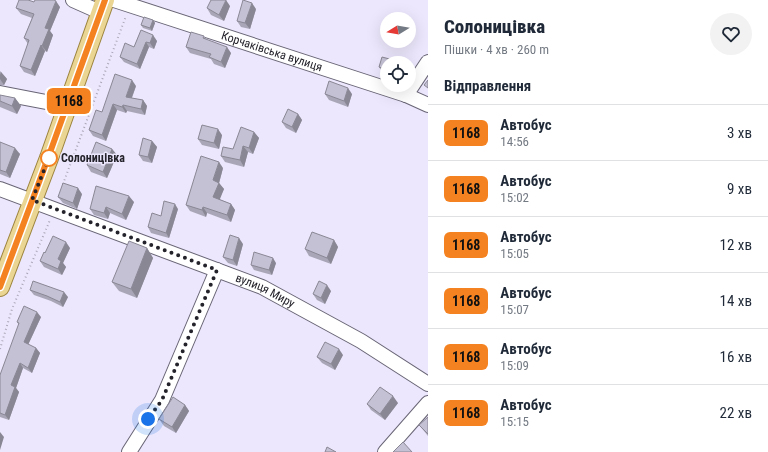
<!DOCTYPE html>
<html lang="uk">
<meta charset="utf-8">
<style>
:root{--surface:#fff;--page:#f2f2f3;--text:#1f2937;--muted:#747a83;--line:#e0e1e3}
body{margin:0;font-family:"Roboto Condensed",sans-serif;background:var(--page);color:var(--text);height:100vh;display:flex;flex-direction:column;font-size:15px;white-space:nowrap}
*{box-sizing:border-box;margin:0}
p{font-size:13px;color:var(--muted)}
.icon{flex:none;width:22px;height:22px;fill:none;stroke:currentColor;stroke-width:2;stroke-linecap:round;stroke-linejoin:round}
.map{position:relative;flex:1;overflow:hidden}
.panel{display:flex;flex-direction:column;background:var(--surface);width:340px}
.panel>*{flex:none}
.badge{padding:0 8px;border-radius:6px;font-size:14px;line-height:26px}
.needle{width:26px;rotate:259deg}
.tools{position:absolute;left:380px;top:12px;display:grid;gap:8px}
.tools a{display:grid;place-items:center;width:36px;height:36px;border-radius:50%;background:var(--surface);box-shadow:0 4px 16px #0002;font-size:20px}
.you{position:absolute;width:20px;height:20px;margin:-10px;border:3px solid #fff;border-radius:50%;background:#1a73e8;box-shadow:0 0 0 6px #1a73e833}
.map>.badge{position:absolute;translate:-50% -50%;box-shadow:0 0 0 2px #fff}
h2{padding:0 16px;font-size:15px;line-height:36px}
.round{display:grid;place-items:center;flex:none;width:42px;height:42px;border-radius:21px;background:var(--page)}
.head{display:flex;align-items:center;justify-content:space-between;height:68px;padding:0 16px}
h1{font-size:19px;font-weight:800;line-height:30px}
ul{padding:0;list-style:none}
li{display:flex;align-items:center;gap:12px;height:56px;padding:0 16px;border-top:1px solid var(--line)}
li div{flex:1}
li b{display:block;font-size:15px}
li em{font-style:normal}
li .badge{min-width:44px;font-weight:700;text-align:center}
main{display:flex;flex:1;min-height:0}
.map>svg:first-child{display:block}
</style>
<main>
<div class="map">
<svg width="428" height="452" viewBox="0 0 428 452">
<rect width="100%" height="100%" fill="#ece7fc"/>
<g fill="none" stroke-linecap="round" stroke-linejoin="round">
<defs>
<g id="minor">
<polyline points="73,0 100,12"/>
<path id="s1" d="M 114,0 L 406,95 L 428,105"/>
<polyline points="0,93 67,106"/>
<polyline points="406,95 428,62"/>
<path id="s2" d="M 0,189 L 262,287 L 361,341 L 428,384"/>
<polyline points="129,452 162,400 217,270"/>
<polyline points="385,452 428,403"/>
</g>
<polyline id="major" points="0,287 49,158 105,0"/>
</defs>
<use href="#minor" stroke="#696576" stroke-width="16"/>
<use href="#major" stroke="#9c843e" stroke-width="20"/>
<g stroke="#aca7b8" stroke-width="2" stroke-dasharray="1 3" stroke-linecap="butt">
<polyline points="63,184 126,16"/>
<polyline points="0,349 12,309 50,220"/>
</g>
<use href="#minor" stroke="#fff" stroke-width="14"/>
<use href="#major" stroke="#ead592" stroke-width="18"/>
</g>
<g fill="#a9a6b7">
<polygon points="34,2 60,7 50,31 53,35 47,52 45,51 35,76 24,72 20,66 28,44 24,38 32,18 21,14 16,8"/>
<polygon points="230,6 224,21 211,15 207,8"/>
<polygon points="256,9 250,29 241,27 237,21"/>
<polygon points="153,20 155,23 152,31 143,28 141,25"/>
<polygon points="141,30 157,41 154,49 149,47 140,69 124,62 120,57 134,47"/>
<polygon points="204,36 206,39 231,53 225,68 214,64 211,59 190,53 186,47"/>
<polygon points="387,63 387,75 384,74 379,67"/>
<polygon points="0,71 1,72 7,79 4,85 0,85"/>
<polygon points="136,86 132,98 143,100 147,106 145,115 127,111 126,113 117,110 106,141 93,136 89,130 102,112"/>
<polygon points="325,94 352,94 348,107 329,100"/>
<polygon points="0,95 15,98 21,106 17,114 0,107"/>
<polygon points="298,114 302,120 296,133 286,128 282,122"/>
<polygon points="254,132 259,138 253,154 248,152 244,167 225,162 221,156 233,149"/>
<polygon points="222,135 219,149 202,145 198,139"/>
<polygon points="152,141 157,147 152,163 143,161 139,155"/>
<polygon points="0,142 20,154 10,178 0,174"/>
<polygon points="112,149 117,155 107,178 91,172 87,165"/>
<polygon points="223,168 219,183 224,189 219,199 231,204 235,210 231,222 207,213 206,217 190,211 186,205"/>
<polygon points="82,194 77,209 63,203 58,197"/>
<polygon points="134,202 126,220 110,213 108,219 94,215 90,209"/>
<polygon points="178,209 169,238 151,233 148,227 161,216"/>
<polygon points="334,240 338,247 331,264 309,256 305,249"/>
<polygon points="243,244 237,266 228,263 223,257"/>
<polygon points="70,248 63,263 66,267 62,275 44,267 40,261 45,253"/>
<polygon points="147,248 153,258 137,298 119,291 112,282"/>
<polygon points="276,263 272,275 254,270 251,265"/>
<polygon points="30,290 68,297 63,307 51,301 34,295"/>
<polygon points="331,291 325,304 317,300 313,294"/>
<polygon points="41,317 28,345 36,348 40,353 32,373 23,368 16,388 19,392 9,420 0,417 0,375 19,325 17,322"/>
<polygon points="343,355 335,370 322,363 317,357"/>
<polygon points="398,403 385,420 371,410 367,404"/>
<polygon points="185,405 189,411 176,433 164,426 159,419"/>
<polygon points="428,417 428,436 424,431 419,425"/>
</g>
<g fill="#8a8795">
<polygon points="226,0 230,6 224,21 219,15"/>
<polygon points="56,1 60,7 50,31 53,35 47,52 42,46 45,28"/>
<polygon points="252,3 256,9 250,29 245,23"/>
<polygon points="153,20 155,23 152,31 150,28"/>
<polygon points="153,35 157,41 154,49 150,43"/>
<polygon points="146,42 149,47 140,69 137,64"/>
<polygon points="41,45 45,51 35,76 31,70"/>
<polygon points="227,47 231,53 225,68 221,62"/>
<polygon points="1,72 7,79 4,85 0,79 0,75"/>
<polygon points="132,80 136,86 130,102 126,97"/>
<polygon points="348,88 352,94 348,107 344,101"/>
<polygon points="15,98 21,106 17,114 12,106"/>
<polygon points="143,100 147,106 145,115 141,109"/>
<polygon points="113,104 117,110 106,141 102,135"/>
<polygon points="123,105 127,111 126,113 122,107"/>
<polygon points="298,114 302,120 296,133 292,127"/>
<polygon points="218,129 222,135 219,149 214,143"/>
<polygon points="254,132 259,138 253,154 249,148"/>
<polygon points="152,141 157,147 152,163 148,157"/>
<polygon points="243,146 248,152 244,167 240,160"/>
<polygon points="15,148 20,154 10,178 6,172"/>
<polygon points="112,149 117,155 107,178 103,172"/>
<polygon points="219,162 223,168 218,187 213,180"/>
<polygon points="219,183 224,189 218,204 213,197"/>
<polygon points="78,188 82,194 77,209 73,203"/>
<polygon points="129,196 134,202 126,220 122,214"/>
<polygon points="175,204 178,209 169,238 166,233"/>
<polygon points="231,204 235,210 231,222 227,215"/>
<polygon points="106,207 110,213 108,219 104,213"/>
<polygon points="203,207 207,213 206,217 202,210"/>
<polygon points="239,238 243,244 237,266 233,260"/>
<polygon points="334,240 338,247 331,264 327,258"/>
<polygon points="66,242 70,248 63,263 66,267 62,275 58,269 58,259"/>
<polygon points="147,248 153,258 137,298 131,289"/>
<polygon points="273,258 276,263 272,275 269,270"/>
<polygon points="327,285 331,291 325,304 321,298"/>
<polygon points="64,292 68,297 63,307 60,302"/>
<polygon points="37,312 41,317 27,347 24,342"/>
<polygon points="36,348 40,353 32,373 28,368"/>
<polygon points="339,349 343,355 335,370 331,364"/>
<polygon points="20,363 23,368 16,388 19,392 9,420 5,415 11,385"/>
<polygon points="393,396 398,403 385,420 380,414"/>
<polygon points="185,405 189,411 176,433 172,427"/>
<polygon points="0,432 4,437 0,450"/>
</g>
<g fill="#c5c1d5" stroke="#8a8795">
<polygon points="19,0 28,0 34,2 35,0 54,0 56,1 45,28 49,29 42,46 41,45 31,70 20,66 29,40 24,38 34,14 16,8"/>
<polygon points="211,0 226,0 219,15 207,8"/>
<polygon points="243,0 252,3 245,23 237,21"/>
<polygon points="144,17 153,20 150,28 141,25"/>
<polygon points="141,30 153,35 150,43 146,42 137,64 120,57 125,43 134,47"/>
<polygon points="191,32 204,36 203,38 227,47 221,62 209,57 211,54 186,47"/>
<polygon points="382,57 397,61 396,63 387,63 387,70 379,67"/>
<polygon points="115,74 132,80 126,97 143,100 141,109 123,105 122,107 113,104 102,135 89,130 96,110 102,112"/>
<polygon points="428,80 428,88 424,85"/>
<polygon points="329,81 348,88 344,101 325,94"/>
<polygon points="0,95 15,98 12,106 0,101"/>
<polygon points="288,109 298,114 292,127 282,122"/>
<polygon points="202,125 218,129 214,143 198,139"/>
<polygon points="241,127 254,132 249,148 243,146 240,160 221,156 223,147 233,149"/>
<polygon points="143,138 152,141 148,157 139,155"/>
<polygon points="0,142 15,148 6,172 0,170"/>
<polygon points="96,142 112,149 103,172 87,165"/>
<polygon points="201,156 219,162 213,180 219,183 213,197 231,204 227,215 203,207 202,210 186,205"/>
<polygon points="63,183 78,188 73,203 58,197"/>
<polygon points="96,186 129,196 122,214 106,207 104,213 90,209"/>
<polygon points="164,201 175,204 166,233 148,227 152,213 161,216"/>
<polygon points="312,232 334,240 327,258 305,249"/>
<polygon points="230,235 239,238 233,260 223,257"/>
<polygon points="53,236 66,242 58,259 61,261 58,269 40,261 44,252 45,253"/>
<polygon points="129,241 147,248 131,289 112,282"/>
<polygon points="254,252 273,258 269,270 251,265"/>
<polygon points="33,281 64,292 60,302 47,296 30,290"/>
<polygon points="319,281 327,285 321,298 313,294"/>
<polygon points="24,306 37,312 24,342 36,348 28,368 20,363 11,385 15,387 5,415 0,413 0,375 19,323 17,322"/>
<polygon points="325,342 339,349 331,364 317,357"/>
<polygon points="380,387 393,396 380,414 367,404"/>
<polygon points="173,397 185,405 172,427 159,419"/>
<polygon points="428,417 428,434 419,425"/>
<polygon points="403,442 412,452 393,452"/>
<polygon points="327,447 336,452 325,452"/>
</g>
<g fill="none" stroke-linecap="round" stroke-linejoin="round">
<defs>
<polyline id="line" points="0,287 48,158 105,0"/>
</defs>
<use href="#line" stroke="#fff" stroke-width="9"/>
<use href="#line" stroke="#f58220" stroke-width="6"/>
<polyline stroke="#24222a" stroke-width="4" stroke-dasharray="0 7.2" points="49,158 32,200 217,270 162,400 148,419"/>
</g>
<circle fill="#fff" stroke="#f58220" stroke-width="2" cx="49" cy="158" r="8"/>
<g text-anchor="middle" stroke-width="3" stroke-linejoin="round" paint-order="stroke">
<g font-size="12" fill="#24222a" stroke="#ece7fc">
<text dy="4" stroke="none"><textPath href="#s1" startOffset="166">Корчаківська вулиця</textPath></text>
<text dy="4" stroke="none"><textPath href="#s2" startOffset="284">вулиця Миру</textPath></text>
</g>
<g font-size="12" font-weight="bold" fill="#24222a" stroke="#ece7fc" text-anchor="start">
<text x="61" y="162">Солоницівка</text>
</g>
</g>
</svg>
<div class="tools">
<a><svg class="needle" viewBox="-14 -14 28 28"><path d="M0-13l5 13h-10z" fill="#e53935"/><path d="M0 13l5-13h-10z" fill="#747a83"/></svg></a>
<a><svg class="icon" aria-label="locate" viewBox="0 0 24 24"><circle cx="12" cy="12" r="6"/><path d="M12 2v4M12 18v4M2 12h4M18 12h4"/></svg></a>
</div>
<div class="you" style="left:148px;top:419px"></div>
<b class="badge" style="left:69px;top:101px;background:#f58220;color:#111">1168</b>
</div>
<section class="panel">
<div class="head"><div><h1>Солоницівка</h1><p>Пішки · 4 хв · 260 m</p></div><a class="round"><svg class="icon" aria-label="heart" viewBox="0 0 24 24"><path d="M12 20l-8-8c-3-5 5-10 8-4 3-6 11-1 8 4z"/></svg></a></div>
<h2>Відправлення</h2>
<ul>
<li><span class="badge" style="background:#f58220;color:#111">1168</span><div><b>Автобус</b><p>14:56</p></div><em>3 хв</em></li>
<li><span class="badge" style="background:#f58220;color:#111">1168</span><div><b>Автобус</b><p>15:02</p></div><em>9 хв</em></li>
<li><span class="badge" style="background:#f58220;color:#111">1168</span><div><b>Автобус</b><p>15:05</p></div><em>12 хв</em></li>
<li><span class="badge" style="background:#f58220;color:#111">1168</span><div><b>Автобус</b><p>15:07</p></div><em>14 хв</em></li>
<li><span class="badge" style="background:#f58220;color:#111">1168</span><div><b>Автобус</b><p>15:09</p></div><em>16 хв</em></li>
<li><span class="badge" style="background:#f58220;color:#111">1168</span><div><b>Автобус</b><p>15:15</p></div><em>22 хв</em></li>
</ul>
</section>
</main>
